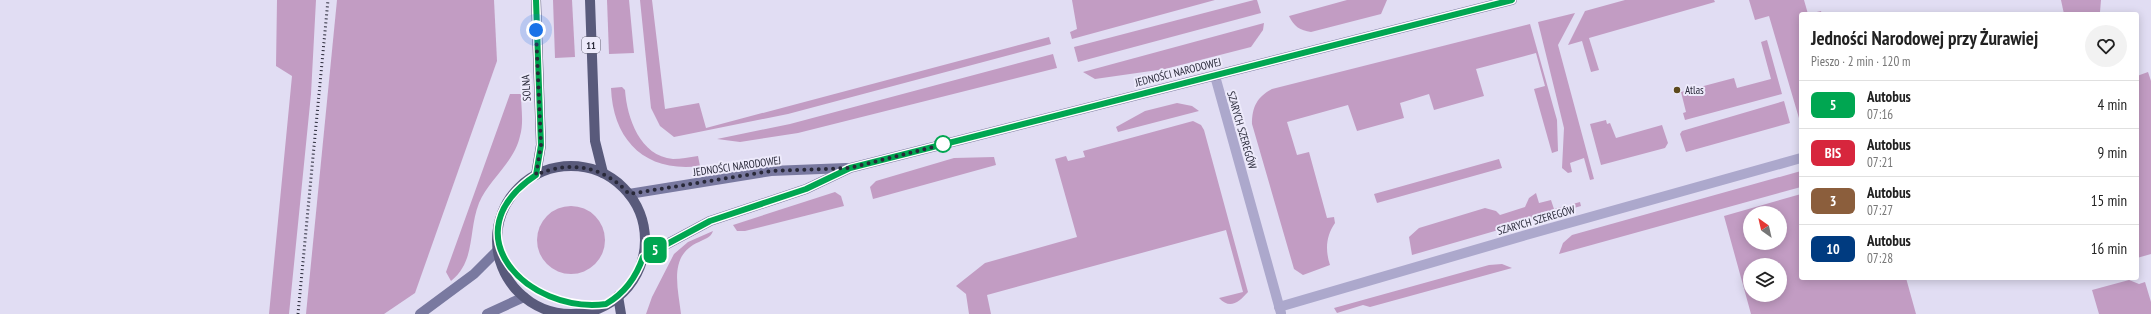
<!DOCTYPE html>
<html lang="pl">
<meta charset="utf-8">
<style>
:root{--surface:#fff;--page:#f2f2f2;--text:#222;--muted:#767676;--line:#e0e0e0}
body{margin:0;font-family:"PT Sans Narrow",sans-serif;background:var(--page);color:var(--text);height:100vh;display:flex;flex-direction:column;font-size:15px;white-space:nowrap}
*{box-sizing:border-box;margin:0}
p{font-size:13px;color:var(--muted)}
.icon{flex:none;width:22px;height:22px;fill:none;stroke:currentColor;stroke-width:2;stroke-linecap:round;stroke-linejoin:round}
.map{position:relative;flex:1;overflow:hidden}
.drawer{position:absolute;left:1799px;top:12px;width:340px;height:268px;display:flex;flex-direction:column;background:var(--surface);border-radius:4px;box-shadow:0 2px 10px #0003}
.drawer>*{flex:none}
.badge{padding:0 8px;border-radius:6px;font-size:14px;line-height:26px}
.needle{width:26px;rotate:326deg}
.buttons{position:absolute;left:1743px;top:206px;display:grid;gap:8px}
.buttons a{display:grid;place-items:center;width:44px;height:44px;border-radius:50%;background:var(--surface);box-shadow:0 2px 10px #0003;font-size:20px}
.you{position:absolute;width:20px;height:20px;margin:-10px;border:3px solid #fff;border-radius:50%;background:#1a73e8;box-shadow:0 0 0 6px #1a73e833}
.map>.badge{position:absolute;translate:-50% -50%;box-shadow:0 0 0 2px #fff}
.round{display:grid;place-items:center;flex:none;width:42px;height:42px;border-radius:21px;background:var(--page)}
.summary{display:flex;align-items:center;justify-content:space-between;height:68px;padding:0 12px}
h1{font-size:19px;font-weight:700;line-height:30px}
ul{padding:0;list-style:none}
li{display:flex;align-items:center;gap:12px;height:48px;padding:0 12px;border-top:1px solid var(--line)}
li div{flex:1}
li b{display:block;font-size:15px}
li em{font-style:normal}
li .badge{min-width:44px;font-weight:700;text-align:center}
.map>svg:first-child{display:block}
</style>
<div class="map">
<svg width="2151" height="314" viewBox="0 0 2151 314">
<rect width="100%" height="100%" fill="#e1ddf3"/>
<g fill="#c29cc3" fill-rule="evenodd">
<polygon points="277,0 316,0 311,94 289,314 269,314 292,76 276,66"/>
<polygon points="337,0 494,0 497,61 415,293 384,314 306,314"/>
<polygon points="553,0 572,0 575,57 555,58"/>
<polygon points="607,0 629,0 634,53 609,54"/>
<polygon points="640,0 652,0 665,109 699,103 706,128 1049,37 1051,44 788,114 674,137 660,126 651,108"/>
<polygon points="1072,0 1215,0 1072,39 1070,32 1077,29"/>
<polygon points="1254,0 1257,0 1261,13 1078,62 1074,47"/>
<path d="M 1347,0 L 1387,0 L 1381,14 L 1311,32 C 1300,30 1294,27 1289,16 Z"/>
<polygon points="1625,0 1714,0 1715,2 1589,38 1599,70 1591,72 1582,41 1568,45 1585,11"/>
<polygon points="1749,0 1804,0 1808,14 1821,11 1822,14 1801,14 1801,125 1769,16 1755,20"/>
<polygon points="2061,0 2101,0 2100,12 2093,14 2064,14"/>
<polygon points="1575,13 1558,45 1594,179 1590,180 1584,158 1570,163 1572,172 1568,173 1562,168 1564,128 1538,22"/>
<polygon points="1264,23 1263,30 1251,47 1165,69 1095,79 1083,72"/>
<path d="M 1530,24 L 1557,120 L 1558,151 L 1552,153 L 1534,89 L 1545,86 L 1536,53 L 1476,69 L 1484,96 L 1434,110 L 1429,94 L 1400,103 L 1404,118 L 1357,131 L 1348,105 L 1287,122 L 1297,155 L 1309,152 L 1327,218 L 1334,217 L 1335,223 C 1326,236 1325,250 1330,265 L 1303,275 L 1294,269 L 1252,124 C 1252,107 1257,97 1272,89 Z"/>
<polygon points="1767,40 1782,94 1685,120 1683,113 1686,112 1681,92 1734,78 1737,88 1771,79 1761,42"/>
<polygon points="1053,54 1057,68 798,133 740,142 717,139 790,124"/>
<polygon points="2148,72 2151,81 2151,254 2137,258 2137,76"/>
<path d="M 622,87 L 625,90 C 627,118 640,156 673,159 C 681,159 689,157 698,156 L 700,166 C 646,173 613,141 611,88 Z"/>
<path d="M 510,94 L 521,94 C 521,107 524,123 520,136 C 514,163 489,179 479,203 C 468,231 476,261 451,281 L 446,272 Z"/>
<polygon points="1784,101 1790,123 1686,152 1680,134 1682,131"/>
<polygon points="1177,103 1192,106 1199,111 1118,132 1116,127 1145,111"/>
<polygon points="1606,120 1607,124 1610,123 1616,138 1662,125 1668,143 1665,148 1601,165 1590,124"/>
<path d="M 1193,121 L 1201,125 L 1204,130 L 1248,292 C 1239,302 1230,310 1219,298 L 1243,292 L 1226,230 L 987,295 L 991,314 L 969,314 L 966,294 L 956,286 L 985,263 L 1077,237 L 1055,159 L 1066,156 L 1068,161 L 1085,157 L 1083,151 Z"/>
<polygon points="994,157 996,165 873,199 870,187 876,181 954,158"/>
<polygon points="1499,159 1502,168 1377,203 1374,194"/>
<polygon points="1801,171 1801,187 1559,254 1563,243 1572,235"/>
<polygon points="835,192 841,196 844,206 745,231 737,231 733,225"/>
<polygon points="1536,193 1539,203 1551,200 1554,209 1580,202 1581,206 1412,255 1409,237 1419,228 1485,208 1496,211 1500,215 1525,207 1529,198"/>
<path d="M 1801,194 L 1801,278 L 1906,278 L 1916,314 L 1751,314 L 1724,216 ZM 1750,213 L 1780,213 L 1780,243 L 1750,243 ZM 1750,265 L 1780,265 L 1780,295 L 1750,295 Z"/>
<circle cx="571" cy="240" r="34"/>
<path d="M 713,231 C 711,238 704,239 699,242 C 668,255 678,287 681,314 L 646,314 L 652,297 L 674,254 L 688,242 Z"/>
<polygon points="1502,264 1512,268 1370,307 1363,305 1337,313 1334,308 1489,265"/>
<polygon points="2129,280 2139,284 2145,282 2151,302 2151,314 2099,314 2092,290"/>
</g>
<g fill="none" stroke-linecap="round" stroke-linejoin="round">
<g stroke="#aca8cc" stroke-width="10">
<polyline points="1215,76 1281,313"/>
<polyline points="1279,307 1526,235 1801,158"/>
</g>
<g stroke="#7979a0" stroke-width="10">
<polyline points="629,194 771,171 846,168"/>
<polyline points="643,257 710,221 806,189 850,168 1512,0"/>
<polyline points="420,314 474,274 498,250"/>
<polyline points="487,314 524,297"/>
</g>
<g stroke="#595a7b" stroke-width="10">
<polyline points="536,0 541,145 536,175"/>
<polyline points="590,0 595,141 603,173"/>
<circle cx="571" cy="240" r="74"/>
<polyline points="618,296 621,314"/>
</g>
<polyline stroke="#292939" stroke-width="3" stroke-dasharray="1 3" stroke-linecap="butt" points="298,314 328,0"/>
</g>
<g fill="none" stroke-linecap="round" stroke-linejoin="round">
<defs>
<path id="line" d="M 536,0 L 541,145 L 536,175 C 449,233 527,314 606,304 C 625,293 636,278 643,257 L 710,221 L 806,189 L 850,168 L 1512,0"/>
</defs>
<use href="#line" stroke="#fff" stroke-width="9"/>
<use href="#line" stroke="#00a651" stroke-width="6"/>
<path stroke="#292939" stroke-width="4" stroke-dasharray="0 7.2" d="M 536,30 L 541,145 L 536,175 C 570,160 604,166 629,194 L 771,171 L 850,168 L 945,144 L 943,144"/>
</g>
<circle fill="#5c491c" stroke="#edeafb" stroke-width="1.5" cx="1677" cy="90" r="4"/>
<circle fill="#fff" stroke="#00a651" stroke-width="2" cx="943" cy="144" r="8"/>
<g text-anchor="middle" stroke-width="4" stroke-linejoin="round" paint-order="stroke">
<rect fill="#edeafb" stroke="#646373" stroke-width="1" x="582" y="37" width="18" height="16" rx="3"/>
<g font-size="10" font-weight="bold" fill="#292939">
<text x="591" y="49">11</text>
</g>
<g font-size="11" fill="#292939" stroke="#edeafb">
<text transform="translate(1178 72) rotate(-14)" y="4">JEDNOŚCI NARODOWEJ</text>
<text transform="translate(526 88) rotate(-93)" y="4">SOLNA</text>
<text transform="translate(1242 130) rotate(74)" y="4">SZARYCH SZEREGÓW</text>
<text transform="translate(737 166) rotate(-8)" y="4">JEDNOŚCI NARODOWEJ</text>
<text transform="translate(1536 220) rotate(-16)" y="4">SZARYCH SZEREGÓW</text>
</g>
<g font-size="11" fill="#292939" stroke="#edeafb" text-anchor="start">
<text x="1685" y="94">Atlas</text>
</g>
</g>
</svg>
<div class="buttons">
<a><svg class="needle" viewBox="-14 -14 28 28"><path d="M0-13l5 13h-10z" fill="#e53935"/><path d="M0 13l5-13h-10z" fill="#767676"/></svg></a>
<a><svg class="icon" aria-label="layers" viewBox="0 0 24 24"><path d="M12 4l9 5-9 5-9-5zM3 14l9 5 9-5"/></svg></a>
</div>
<div class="you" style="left:536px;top:30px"></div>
<b class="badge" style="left:655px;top:250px;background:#00a651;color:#fff">5</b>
<section class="drawer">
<div class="summary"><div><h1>Jedności Narodowej przy Żurawiej</h1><p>Pieszo · 2 min · 120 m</p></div><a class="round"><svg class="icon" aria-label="heart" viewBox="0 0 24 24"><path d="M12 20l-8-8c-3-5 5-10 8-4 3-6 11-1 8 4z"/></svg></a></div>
<ul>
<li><span class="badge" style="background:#00a651;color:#fff">5</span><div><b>Autobus</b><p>07:16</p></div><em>4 min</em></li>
<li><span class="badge" style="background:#d7263d;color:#fff">BIS</span><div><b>Autobus</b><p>07:21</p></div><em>9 min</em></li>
<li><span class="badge" style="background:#8b5e3c;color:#fff">3</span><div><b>Autobus</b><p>07:27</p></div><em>15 min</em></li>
<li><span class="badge" style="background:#003b80;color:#fff">10</span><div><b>Autobus</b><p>07:28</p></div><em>16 min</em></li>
</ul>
</section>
</div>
